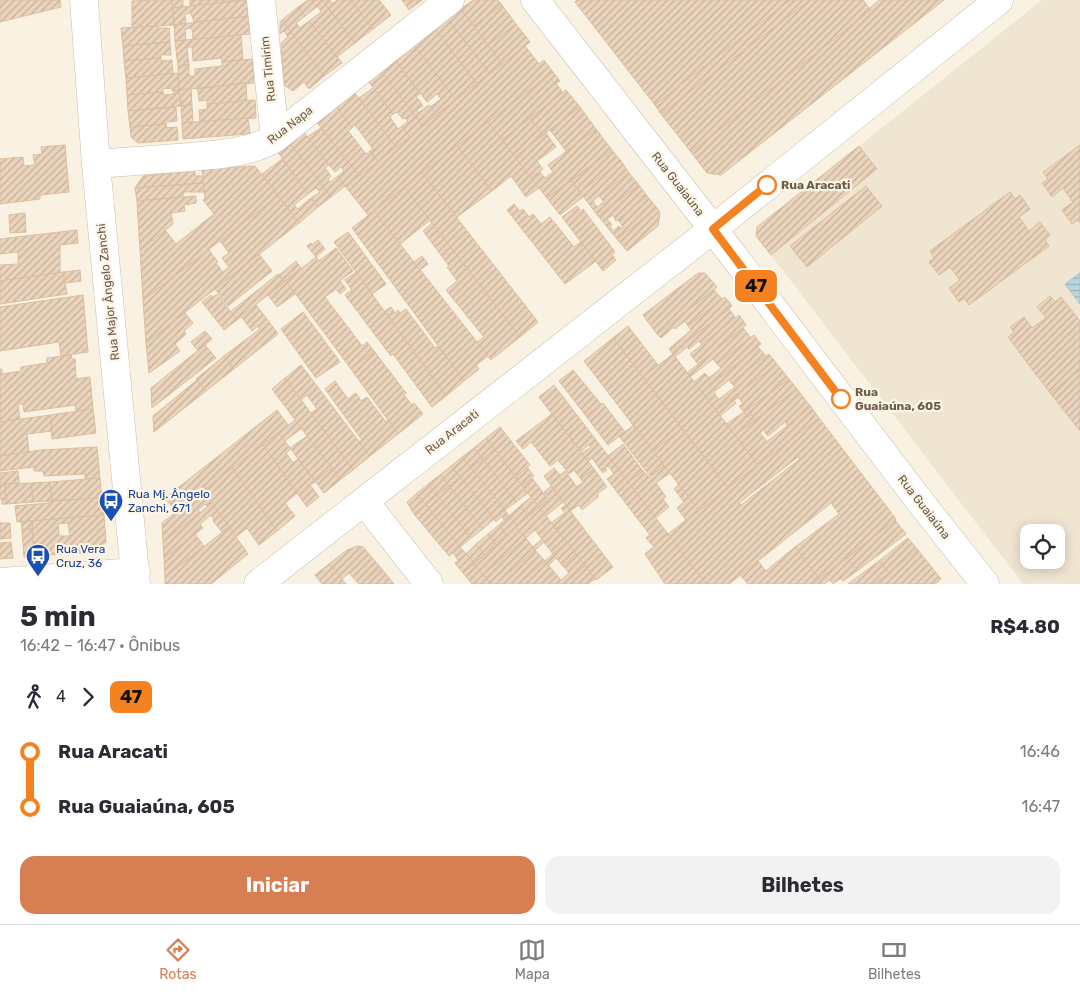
<!DOCTYPE html>
<html lang="pt">
<meta charset="utf-8">
<style>
:root{--surface:#fff;--page:#f2f2f3;--text:#2b2b33;--muted:#7c7c81;--line:#e1e1e2;--accent:#d77e53}
body{margin:0;font-family:Rubik,sans-serif;background:var(--page);color:var(--text);height:100vh;display:flex;flex-direction:column;font-size:19px;white-space:nowrap}
*{box-sizing:border-box;margin:0}
p{font-size:16px;color:var(--muted)}
.icon{flex:none;width:28px;height:28px;fill:none;stroke:currentColor;stroke-width:2;stroke-linecap:round;stroke-linejoin:round}
.map{position:relative;height:584px;overflow:hidden}
.panel{display:flex;flex-direction:column;background:var(--surface);flex:1}
.panel>*{flex:none}
.badge{padding:0 10px;border-radius:8px;font-size:18px;line-height:32px}
.tools{position:absolute;left:1020px;top:524px;display:grid;gap:10px}
.tools a{display:grid;place-items:center;width:45px;height:45px;border-radius:10px;background:var(--surface);box-shadow:0 2px 12px #0003;font-size:25px}
.map>.badge{position:absolute;translate:-50% -50%;box-shadow:0 0 0 2px #fff}
.legs{display:flex;align-items:center;gap:8px;height:55px;padding:0 20px;font-size:16px}
.legs p{margin-inline-start:auto}
.overview{display:flex;align-items:center;justify-content:space-between;height:85px;padding:0 20px}
h1{font-size:28px;font-weight:700;line-height:38px}
.cta{display:flex;gap:10px;margin-top:auto;padding:10px 20px}
.cta a{flex:1;height:58px;border-radius:15px;background:var(--accent);color:#fff;font-size:20px;font-weight:700;line-height:58px;text-align:center}
.cta a+a{background:var(--page);color:var(--text)}
ul{padding:0 20px;list-style:none}
li{display:flex;align-items:center;gap:18px;height:55px;font-size:19px}
li i{display:grid;place-items:center;width:8px;height:100%;margin:0 6px;background:currentColor}
li i::after{content:'';width:12px;height:12px;margin:-6px;border:4px solid;border-radius:50%;background:var(--surface)}
li p{margin-inline-start:auto}
li:first-child i{background:linear-gradient(#0000 50%,currentColor 0)}
li:last-child i{background:linear-gradient(currentColor 50%,#0000 0)}
.dock{display:flex;justify-content:space-around;align-items:center;height:70px;border-top:1px solid var(--line);background:var(--surface);font-size:14px;color:var(--muted)}
.dock a{display:grid;justify-items:center;gap:2px}
.dock .current{color:var(--accent)}
.map>svg:first-child{display:block}
</style>
<div class="map">
<svg width="1080" height="584" viewBox="0 0 1080 584">
<defs>
<pattern id="water-rules" width="6" height="5" patternUnits="userSpaceOnUse" patternTransform="scale(1.25)"><rect width="6" height="5" fill="#b9d6e0"/><path d="M0 2.5h6" fill="none" stroke="#9bb1b8"/></pattern>
<pattern id="building-hatch" width="6" height="6" patternUnits="userSpaceOnUse" patternTransform="scale(1.25)"><rect width="6" height="6" fill="#ebd4bc"/><path d="M-1 1l2-2M0 6l6-6M5 7l2-2" fill="none" stroke="#c3af9b"/></pattern>
</defs>
<rect width="100%" height="100%" fill="#f9f2e2"/>
<path fill="#f0e5d1" fill-rule="evenodd" d="M 1042,0 L 1080,0 L 1080,584 L 1023,584 L 771,255 L 877,170 L 859,146 ZM 1029,532 L 1056,532 L 1056,560 L 1029,560 Z"/>
<polygon fill="url(#water-rules)" stroke="#a0c4d0" points="1080,273 1080,304 1065,284"/>
<g fill="url(#building-hatch)" stroke="#dcbd9e" fill-rule="evenodd">
<polygon points="0,0 60,0 61,7 0,22"/>
<polygon points="156,0 172,0 174,25 132,28 132,1"/>
<polygon points="172,0 183,0 183,7 173,8"/>
<polygon points="190,0 239,0 239,1 190,6"/>
<polygon points="247,0 248,16 194,22 191,13 185,14 186,23 174,25 173,8"/>
<polygon points="308,0 322,0 355,43 337,57 309,21 321,12 318,6 305,16 298,7"/>
<polygon points="322,0 330,0 332,4 337,0 351,0 373,29 355,43"/>
<polygon points="351,0 379,0 391,15 373,29"/>
<polygon points="402,0 422,0 409,10"/>
<polygon points="473,0 498,0 502,5 474,26 461,9"/>
<polygon points="577,0 790,0 655,105 575,2"/>
<polygon points="790,0 810,0 661,114 655,105"/>
<polygon points="810,0 863,0 871,10 691,152 661,114"/>
<polygon points="879,0 944,0 721,175 707,173 691,152 871,10 870,8"/>
<polygon points="502,5 516,24 488,45 474,26"/>
<polygon points="298,7 305,16 296,23 300,28 309,21 342,63 324,76 282,20"/>
<polygon points="461,9 502,64 490,74 448,19"/>
<polygon points="248,16 250,34 193,40 192,28 185,29 186,41 175,41 174,25"/>
<polygon points="448,19 490,74 477,84 435,29"/>
<polygon points="282,20 324,76 309,89 304,82 293,91 284,85 281,43 288,37 284,31 280,34 280,22"/>
<polygon points="516,24 530,42 502,64 488,45"/>
<polygon points="158,26 158,28 169,28 170,42 123,46 121,28"/>
<polygon points="435,29 477,84 456,100 414,45"/>
<polygon points="241,35 243,60 222,62 222,58 193,61 192,47 187,47 189,65 178,66 175,41"/>
<polygon points="170,42 171,55 161,55 161,58 124,61 123,46"/>
<polygon points="414,45 456,100 437,115 430,107 441,99 437,94 427,102 395,60"/>
<polygon points="525,46 539,64 544,60 553,72 368,215 345,186"/>
<polygon points="161,58 161,61 172,60 173,74 126,78 124,61"/>
<polygon points="252,59 254,83 179,90 178,66 189,65 189,76 195,76 195,69 222,66 222,62"/>
<polygon points="395,60 420,94 416,96 423,106 417,110 418,113 429,105 437,115 423,126 381,71"/>
<polygon points="381,71 423,126 410,137 402,126 408,121 405,118 403,119 397,112 393,114 368,81"/>
<polygon points="553,72 560,81 556,83 563,93 502,140 488,122"/>
<polygon points="178,73 179,90 172,91 172,88 163,89 163,92 127,95 126,78"/>
<polygon points="246,83 247,101 207,104 207,100 199,101 198,91 196,89"/>
<polygon points="373,88 393,114 390,117 398,129 402,126 410,137 396,147 359,98"/>
<polygon points="191,89 192,105 181,106 179,90"/>
<polygon points="179,90 181,106 128,111 127,95 163,92 164,95 174,94 174,91"/>
<polygon points="566,90 580,107 543,135 530,118"/>
<polygon points="354,92 396,147 378,162 370,151 373,149 355,125 352,128 336,106"/>
<polygon points="255,100 256,118 200,122 199,110 207,109 207,104"/>
<polygon points="192,105 193,122 182,123 181,106"/>
<polygon points="336,106 352,128 348,131 366,154 370,151 378,162 359,176 316,121"/>
<polygon points="176,107 177,121 166,122 166,124 130,127 128,111"/>
<polygon points="580,107 596,129 566,151 550,130"/>
<polygon points="248,118 250,133 248,134 183,139 182,123"/>
<polygon points="530,118 543,135 515,157 502,140"/>
<polygon points="488,122 539,188 526,197 511,176 492,191 457,146"/>
<polygon points="166,124 167,128 177,127 178,140 138,143 131,137 130,127"/>
<polygon points="321,128 359,176 345,186 338,176 344,171 341,167 335,172 307,137"/>
<polygon points="596,129 612,150 547,198 531,178 540,172 545,178 553,172 548,165"/>
<polygon points="303,131 329,165 325,168 331,176 328,179 330,182 338,176 345,186 331,197 289,142"/>
<polygon points="546,133 556,147 537,161 543,169 531,178 515,157"/>
<polygon points="289,142 331,197 318,207 311,198 320,192 316,188 308,194 277,151"/>
<polygon points="65,145 69,192 40,195 40,199 0,204 0,159 23,157 24,166 35,165 33,155 42,154 41,147"/>
<polygon points="1080,145 1080,223 1078,220 1072,224 1062,210 1073,202 1063,188 1052,197 1042,183 1048,179 1043,172"/>
<polygon points="457,146 492,191 457,217 422,173"/>
<polygon points="859,146 877,169 771,255 756,236 757,227"/>
<polygon points="612,150 621,161 580,192 571,181"/>
<polygon points="282,159 308,194 294,205 298,209 311,198 318,207 299,223 262,174"/>
<polygon points="621,161 629,173 589,204 580,192"/>
<polygon points="255,166 278,196 143,300 140,250 165,230 176,244 214,214 203,200 205,199 202,169"/>
<polygon points="195,170 195,176 203,176 203,183 135,188 143,176"/>
<polygon points="422,173 538,322 520,337 404,187"/>
<polygon points="629,173 639,185 598,216 589,204 593,201 597,207 604,202 599,196"/>
<polygon points="571,181 583,197 560,215 547,198"/>
<polygon points="203,183 204,192 184,192 183,197 137,201 135,188"/>
<polygon points="639,185 647,196 616,221 613,215 607,219 612,225 608,228 598,216"/>
<polygon points="866,186 882,206 807,267 790,246"/>
<polygon points="404,187 430,220 400,244 374,211"/>
<polygon points="1010,192 1015,199 1020,195 1030,209 1019,217 1029,231 1040,222 1050,235 1045,240 1049,246 969,305 964,298 959,302 949,288 960,280 950,267 939,275 929,262 934,258 930,251"/>
<polygon points="196,196 196,203 184,205 185,211 171,213 173,224 140,250 137,201"/>
<polygon points="278,196 299,223 146,343 143,300 209,250 218,262 216,263 223,272 229,267 222,258 229,253 220,241"/>
<polygon points="647,196 657,208 617,239 608,228 610,226 613,231 619,226 621,229 623,227 618,220"/>
<polygon points="514,204 520,211 523,209 529,217 533,214 541,224 550,217 574,247 581,242 596,261 565,284 507,210"/>
<polygon points="577,206 581,211 583,209 615,252 612,255 616,260 603,271 562,217"/>
<polygon points="657,208 660,213 658,226 627,251 617,239"/>
<polygon points="374,211 488,356 476,365 479,369 464,381 352,228"/>
<polygon points="25,213 26,232 10,233 9,215"/>
<polygon points="432,223 520,337 491,360 477,342 484,337 446,290 457,281 447,267 449,266 423,231"/>
<polygon points="77,230 78,243 60,245 60,273 0,281 0,265 18,264 18,252 0,254 0,239"/>
<polygon points="348,232 386,284 372,294 334,242"/>
<polygon points="318,240 325,249 316,257 307,246 311,243 312,245"/>
<polygon points="336,248 353,271 340,281 346,289 340,294 336,289 325,297 362,346 367,342 374,351 351,369 286,281 316,257 319,261"/>
<polygon points="259,254 272,271 228,306 215,289"/>
<polygon points="422,256 428,264 420,270 414,262"/>
<polygon points="296,261 301,268 284,282 279,275"/>
<polygon points="80,270 81,281 65,283 63,272"/>
<polygon points="63,272 67,294 0,304 0,281"/>
<polygon points="356,272 446,396 432,407 393,354 391,356 345,295 352,290 345,280"/>
<polygon points="698,273 705,273 717,287 657,334 643,315"/>
<polygon points="278,274 284,282 237,320 230,312"/>
<polygon points="286,281 295,294 277,307 268,295"/>
<polygon points="714,290 722,299 688,326 685,321 675,329 674,327 661,338 657,334"/>
<polygon points="217,294 237,320 224,330 202,302 211,295 213,297"/>
<polygon points="83,295 88,352 61,356 59,342 0,351 0,307"/>
<polygon points="1050,296 1055,302 1061,297 1080,321 1080,370 1050,393 1008,337 1014,332 1010,327 1024,317 1032,328 1046,318 1037,307"/>
<polygon points="725,297 732,306 672,353 669,349 691,330 688,326"/>
<polygon points="256,305 267,319 252,331 241,316"/>
<polygon points="391,307 395,313 398,310 400,313 406,309 435,348 438,346 464,381 446,396 385,311"/>
<polygon points="729,309 735,317 702,345 699,341 689,349 687,347 675,357 672,353"/>
<polygon points="303,312 340,362 316,378 281,329"/>
<polygon points="185,313 193,323 184,331 186,334 175,344 180,351 149,373 146,343"/>
<polygon points="739,315 746,325 698,364 690,354"/>
<polygon points="267,319 278,334 234,369 224,356 260,329 258,326"/>
<polygon points="628,326 658,365 643,377 613,338"/>
<polygon points="743,328 751,338 717,364 713,359 690,377 687,373"/>
<polygon points="205,331 212,339 198,351 191,342"/>
<polygon points="754,335 761,344 702,392 694,382 705,373 709,378 721,368 717,364"/>
<polygon points="613,338 682,429 653,451 584,361"/>
<polygon points="205,345 216,358 152,408 151,388"/>
<polygon points="758,347 766,356 731,383 729,380 714,392 716,395 708,401 702,392"/>
<polygon points="374,351 406,393 404,395 412,405 414,403 423,414 398,434 351,369"/>
<polygon points="673,354 758,465 728,488 643,377"/>
<polygon points="769,354 777,364 716,410 708,401 715,395 719,399 735,387 731,383"/>
<polygon points="71,355 72,359 75,359 76,379 90,377 93,409 76,411 75,405 24,412 23,404 18,404 20,419 0,422 0,369 2,369 2,374 21,371 21,367 47,363 47,358"/>
<polygon points="224,356 234,369 206,391 196,379"/>
<polygon points="777,364 789,379 744,412 739,406 743,404 738,397 734,401 736,403 720,416 716,410"/>
<polygon points="301,365 370,456 353,470 311,413 317,409 307,395 301,400 285,378"/>
<polygon points="573,370 601,404 586,416 559,381"/>
<polygon points="1080,370 1080,431 1050,393"/>
<polygon points="285,378 353,470 340,480 272,389"/>
<polygon points="789,379 797,389 755,420 751,414 748,417 744,412"/>
<polygon points="197,380 206,391 154,432 153,416"/>
<polygon points="335,381 348,399 356,393 361,401 367,397 386,422 389,420 398,434 370,456 359,442 362,440 325,389"/>
<polygon points="554,385 583,423 568,435 539,397"/>
<polygon points="797,389 811,407 787,425 785,422 768,436 763,430 760,433 767,441 750,455 735,435"/>
<polygon points="603,403 625,432 608,445 586,416"/>
<polygon points="811,407 819,418 758,465 750,455"/>
<polygon points="93,409 96,433 52,439 50,415"/>
<polygon points="277,410 288,425 176,512 165,498"/>
<polygon points="744,412 748,417 751,414 755,420 735,435 726,424"/>
<polygon points="552,414 594,469 581,479 574,470 569,474 558,460 550,466 531,442 523,449 516,441"/>
<polygon points="50,415 52,431 27,434 29,452 0,456 0,422"/>
<path d="M 819,418 L 896,519 L 819,579 L 795,547 L 839,514 L 831,503 L 729,584 L 706,584 L 668,534 ZM 798,457 L 800,459 L 741,505 L 739,503 Z"/>
<polygon points="295,420 302,428 285,441 278,433"/>
<polygon points="583,423 619,470 614,474 608,466 605,468 607,470 603,473 592,458 588,462 582,453 591,447 589,445 581,451 568,435"/>
<polygon points="634,425 664,466 650,476 619,436"/>
<polygon points="500,427 530,465 515,477 486,438"/>
<polygon points="682,429 728,488 699,511 653,451"/>
<polygon points="278,433 291,449 286,453 293,463 298,459 315,482 310,485 319,497 307,507 263,445"/>
<polygon points="307,436 332,468 315,481 290,448"/>
<polygon points="486,438 494,449 483,459 474,448"/>
<polygon points="623,444 643,471 628,482 608,456"/>
<polygon points="263,445 297,493 285,503 295,516 277,531 232,468"/>
<polygon points="97,447 100,478 85,479 85,474 44,476 43,471 34,471 34,467 0,471 0,456 41,450"/>
<polygon points="474,448 483,459 471,468 462,457"/>
<polygon points="494,449 528,493 516,502 483,459"/>
<polygon points="462,457 471,468 460,477 451,466"/>
<polygon points="483,459 516,502 505,510 471,468"/>
<polygon points="451,466 460,477 449,486 440,475"/>
<polygon points="664,466 670,473 656,483 666,497 663,499 669,507 655,518 628,482 643,471 649,477"/>
<polygon points="527,467 534,476 522,486 515,477"/>
<polygon points="232,468 277,531 259,545 247,528 236,537 203,491"/>
<polygon points="332,468 340,480 324,493 315,481"/>
<polygon points="471,468 505,510 494,519 460,477"/>
<polygon points="554,468 560,475 565,471 577,487 583,482 581,479 594,469 607,487 597,494 599,496 582,510 579,505 570,511 544,476"/>
<polygon points="619,470 668,534 654,547 646,538 650,535 607,479"/>
<polygon points="18,471 19,483 0,485 0,473"/>
<polygon points="440,475 449,486 437,495 428,484"/>
<polygon points="460,477 494,519 483,529 449,486"/>
<polygon points="100,478 102,498 52,501 50,482"/>
<polygon points="532,478 548,499 539,507 522,486"/>
<polygon points="50,482 52,501 33,502 31,483"/>
<polygon points="31,483 33,502 6,504 5,484"/>
<polygon points="5,484 6,504 2,504 2,499 0,499 0,485"/>
<polygon points="428,484 437,495 426,505 416,494"/>
<polygon points="679,484 699,511 686,520 677,508 684,502 674,489"/>
<polygon points="449,486 483,529 471,538 437,495"/>
<polygon points="551,486 563,502 546,516 539,507 550,499 544,492"/>
<polygon points="203,491 212,503 208,507 205,504 198,510 200,513 163,542 162,523"/>
<polygon points="416,494 426,505 414,514 407,502"/>
<polygon points="437,495 471,538 460,547 426,505"/>
<polygon points="531,497 539,507 528,516 520,506"/>
<polygon points="102,498 104,515 17,522 15,506 49,503 49,501"/>
<polygon points="212,503 220,515 214,520 211,515 200,524 203,528 164,558 163,542"/>
<polygon points="426,505 460,547 449,556 414,514"/>
<polygon points="566,505 574,516 556,529 551,523 565,513 561,508"/>
<polygon points="520,506 528,516 517,526 509,516"/>
<polygon points="539,507 548,518 526,538 516,527"/>
<polygon points="505,510 509,516 504,520 502,516 496,522 494,519"/>
<path d="M 104,515 L 106,542 L 97,552 L 34,556 L 32,521 ZM 68,523 L 70,536 L 59,536 L 58,524 Z"/>
<polygon points="220,515 229,527 222,532 213,521"/>
<polygon points="509,516 517,526 506,535 499,525"/>
<polygon points="574,516 603,554 586,567 556,529"/>
<polygon points="548,518 557,531 544,542 535,530"/>
<polygon points="895,520 906,534 857,571 847,558"/>
<polygon points="32,521 32,529 22,530 21,522"/>
<polygon points="0,523 10,523 11,538 0,539"/>
<polygon points="499,525 506,535 495,544 488,534"/>
<polygon points="229,527 248,554 211,584 165,584 165,577"/>
<polygon points="516,527 526,538 483,575 474,564"/>
<polygon points="32,529 34,556 24,557 22,530"/>
<polygon points="557,531 567,542 553,554 544,542"/>
<polygon points="195,534 204,546 165,577 164,558"/>
<polygon points="488,534 495,544 484,555 476,544"/>
<polygon points="668,534 706,584 665,584 645,554"/>
<polygon points="526,538 535,550 496,584 491,584 483,575"/>
<polygon points="908,538 918,550 889,573 879,561"/>
<polygon points="542,539 544,542 535,550 533,547"/>
<polygon points="11,542 13,558 0,559 0,543"/>
<polygon points="567,542 576,554 563,566 556,558 548,566 545,561"/>
<polygon points="476,544 484,555 474,563 466,554"/>
<polygon points="358,546 363,547 381,568 361,584 359,584 349,573 342,579 329,564 347,550"/>
<polygon points="460,547 466,554 458,560 453,553"/>
<polygon points="795,547 819,579 813,584 748,584 740,575 758,561 766,571"/>
<polygon points="535,550 545,561 519,584 496,584"/>
<polygon points="918,550 941,579 935,584 874,584"/>
<polygon points="466,554 474,563 463,573 455,563"/>
<polygon points="576,554 585,566 564,584 542,584 555,573 561,580 569,573 563,566"/>
<polygon points="603,554 613,567 596,580 586,567"/>
<polygon points="847,558 857,571 843,581 841,578 833,584 830,580 824,584 813,584"/>
<polygon points="545,561 555,573 542,584 519,584"/>
<polygon points="879,561 889,573 874,584 848,584"/>
<polygon points="329,564 342,579 346,584 322,584 315,575"/>
<polygon points="474,564 483,575 472,584 463,573"/>
<polygon points="585,566 595,579 588,584 564,584"/>
<polygon points="381,568 394,584 361,584"/>
<polygon points="483,575 491,584 473,584"/>
</g>
<g fill="none" stroke-linecap="round" stroke-linejoin="round">
<defs>
<g id="minor">
<polyline points="84,0 96,164 136,584"/>
<polyline points="261,0 275,138"/>
<path d="M 96,164 C 123,162 150,160 177,158 C 209,155 247,155 275,138 L 450,0"/>
<polyline points="364,501 429,584"/>
<polyline points="0,582 136,572"/>
<polyline points="258,584 713,229"/>
</g>
<g id="tertiary">
<polyline points="535,0 713,229 918,499 985,584"/>
<polyline points="713,229 999,0"/>
</g>
</defs>
<use href="#minor" stroke="#cabdad" stroke-width="29"/>
<use href="#tertiary" stroke="#cabdad" stroke-width="29"/>
<use href="#minor" stroke="#fff" stroke-width="28"/>
<use href="#tertiary" stroke="#fff" stroke-width="28"/>
</g>
<g fill="none" stroke-linecap="round" stroke-linejoin="round">
<defs>
<polyline id="line-1" points="767,185 713,229 841,399"/>
</defs>
<use href="#line-1" stroke="#fff" stroke-width="11"/>
<use href="#line-1" stroke="#f58220" stroke-width="8"/>
</g>
<defs>
<symbol id="bus-pin" viewBox="-11 -11 22 30"><path d="M0 17L-7.5 6A9.5 9.5 0 1 1 7.5 6Z" fill="#1a4fb4" stroke="#fdf6e7"/><path d="M-5-6H5V4H4V6H2V4H-2V6H-4V4H-5ZM-3.5-4V0h7V-4ZM-3.5 1.2v1.5H-2V1.2ZM2 1.2v1.5H3.5V1.2Z" fill="#fff"/></symbol>
</defs>
<g fill-rule="evenodd">
<use href="#bus-pin" x="97" y="487" width="28" height="38"/>
<use href="#bus-pin" x="24" y="542" width="28" height="38"/>
</g>
<g fill="#fff" stroke="#f58220" stroke-width="2.5">
<circle cx="767" cy="185" r="9"/>
<circle cx="841" cy="399" r="9"/>
</g>
<g text-anchor="middle" stroke-width="4.5" stroke-linejoin="round" paint-order="stroke">
<g font-size="12" fill="#6d5b4b" stroke="#fdf6e7">
<text transform="translate(268 69) rotate(-96)" y="4">Rua Timirim</text>
<text transform="translate(290 125) rotate(-38)" y="4">Rua Napa</text>
<text transform="translate(678 184) rotate(52)" y="4">Rua Guaiaúna</text>
<text transform="translate(108 292) rotate(-96)" y="4">Rua Major Ângelo Zanchi</text>
<text transform="translate(452 432) rotate(-38)" y="4">Rua Aracati</text>
<text transform="translate(924 507) rotate(52)" y="4">Rua Guaiaúna</text>
</g>
<g font-size="12" font-weight="bold" fill="#6d5b4b" stroke="#fdf6e7" text-anchor="start">
<text x="781" y="189">Rua Aracati</text>
<text x="855" y="396">Rua<tspan x="855" dy="14">Guaiaúna, 605</tspan></text>
</g>
<g font-size="12" fill="#164399" stroke="#fdf6e7" text-anchor="start">
<text x="128" y="498">Rua Mj. Ângelo<tspan x="128" dy="14">Zanchi, 671</tspan></text>
<text x="56" y="553">Rua Vera<tspan x="56" dy="14">Cruz, 36</tspan></text>
</g>
</g>
</svg>
<div class="tools">
<a><svg class="icon" aria-label="locate" viewBox="0 0 24 24"><circle cx="12" cy="12" r="6"/><path d="M12 2v4M12 18v4M2 12h4M18 12h4"/></svg></a>
</div>
<b class="badge" style="left:756px;top:286px;background:#f58220;color:#111">47</b>
</div>
<section class="panel">
<div class="overview"><div><h1>5 min</h1><p>16:42 – 16:47 · Ônibus</p></div><b>R$4.80</b></div>
<div class="legs"><svg class="icon" aria-label="walk" viewBox="0 0 24 24"><circle cx="13" cy="4" r="2"/><path d="M13 8l-2 6 4 7M11 14l-3 7M7 12l3-4h3l4 4"/></svg>4<svg class="icon" aria-label="forward" viewBox="0 0 24 24"><path d="M9 5l7 7-7 7"/></svg><b class="badge" style="background:#f58220;color:#111">47</b></div>
<ul>
<li><i style="color:#f58220"></i><b>Rua Aracati</b><p>16:46</p></li>
<li><i style="color:#f58220"></i><b>Rua Guaiaúna, 605</b><p>16:47</p></li>
</ul>
<div class="cta"><a>Iniciar</a><a>Bilhetes</a></div>
</section>
<nav class="dock">
<a class="current"><svg class="icon" aria-label="directions" viewBox="0 0 24 24"><path d="M12 3l9 9-9 9-9-9zM9 14v-3h6M13 9l2 2-2 2"/></svg>Rotas</a>
<a><svg class="icon" aria-label="map" viewBox="0 0 24 24"><path d="M3 6l6-2 6 2 6-2v14l-6 2-6-2-6 2zM9 4v14M15 6v14"/></svg>Mapa</a>
<a><svg class="icon" aria-label="tickets" viewBox="0 0 24 24"><path d="M3 7h18v10H3zM15 7v10"/></svg>Bilhetes</a>
</nav>
